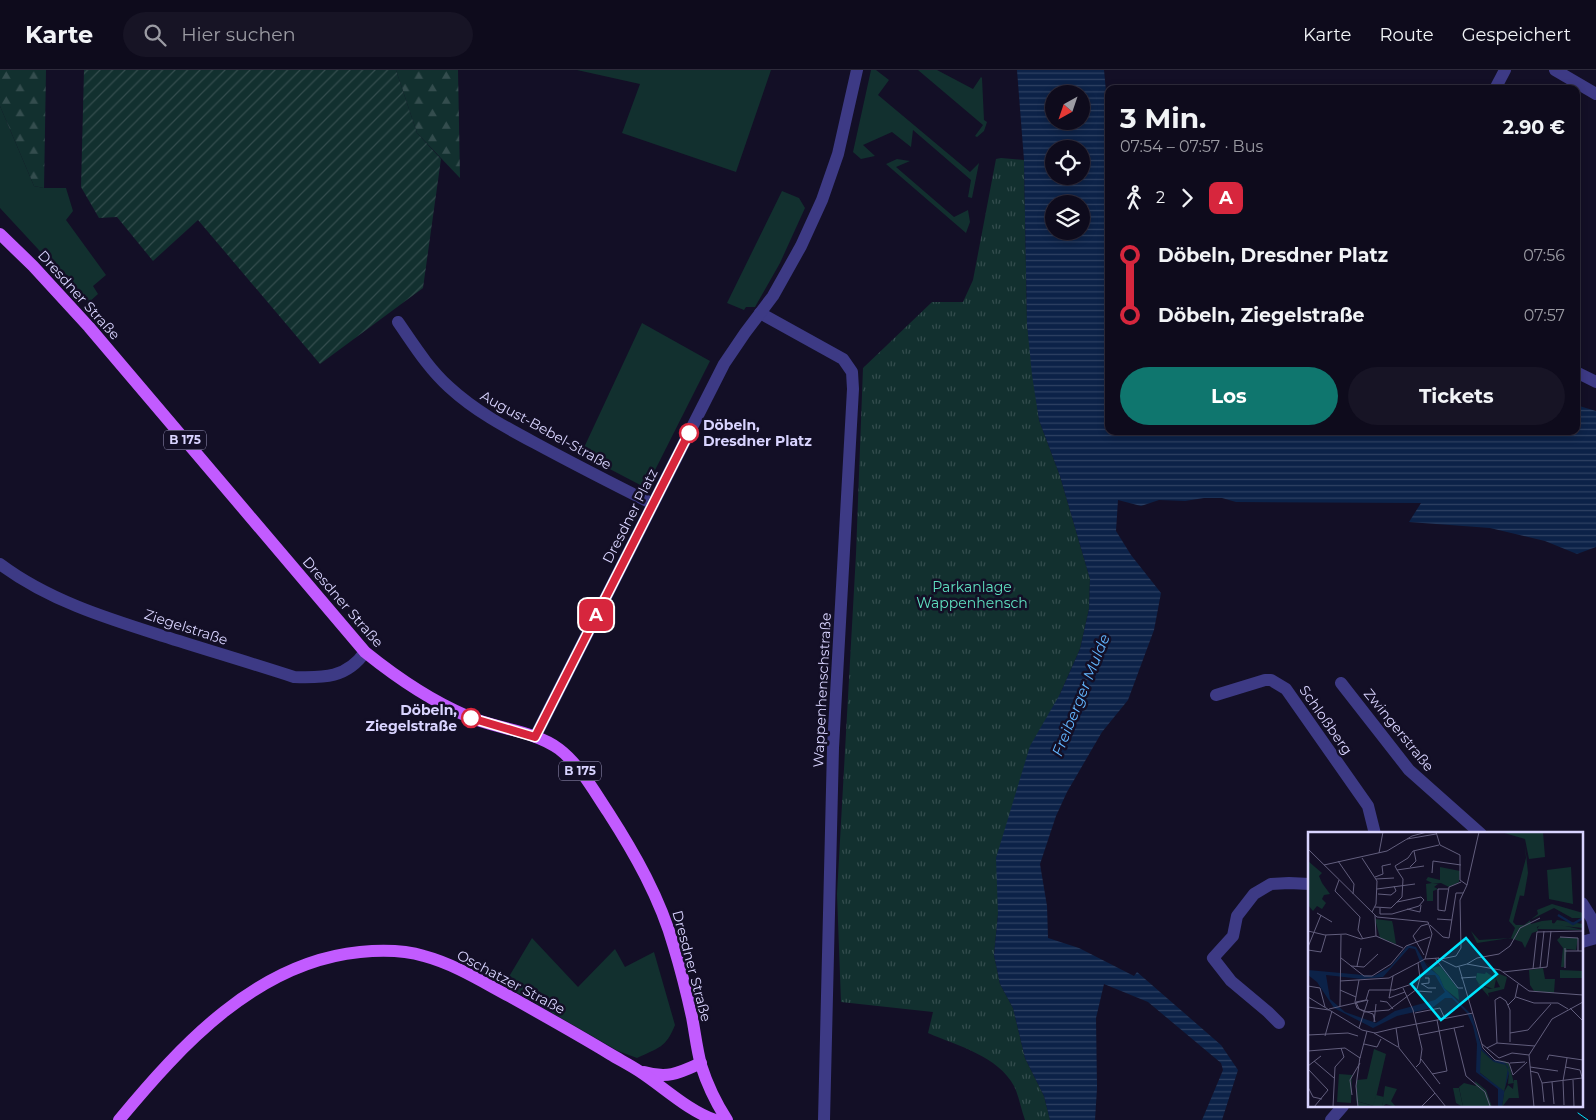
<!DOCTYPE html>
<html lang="de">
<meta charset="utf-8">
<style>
:root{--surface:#0e0b1c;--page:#171425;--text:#f1f3f6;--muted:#9b9ba3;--line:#2e2b3b;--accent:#0f766e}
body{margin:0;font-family:Montserrat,sans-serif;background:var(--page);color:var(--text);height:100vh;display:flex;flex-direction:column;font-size:19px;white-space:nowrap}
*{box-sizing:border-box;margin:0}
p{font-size:16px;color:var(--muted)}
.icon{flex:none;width:28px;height:28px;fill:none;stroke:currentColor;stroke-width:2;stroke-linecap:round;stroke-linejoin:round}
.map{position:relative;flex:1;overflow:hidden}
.sheet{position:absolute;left:1105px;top:15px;width:475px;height:350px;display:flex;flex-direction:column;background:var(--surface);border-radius:10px;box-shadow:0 2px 8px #0003,0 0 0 1px var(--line)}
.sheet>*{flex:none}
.badge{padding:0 10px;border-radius:8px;font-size:18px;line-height:32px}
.needle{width:32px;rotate:220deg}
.buttons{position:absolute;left:1045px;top:15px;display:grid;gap:10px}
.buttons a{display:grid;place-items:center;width:45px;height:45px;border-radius:50%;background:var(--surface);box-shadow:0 2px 8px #0003,0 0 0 1px var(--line);font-size:25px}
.map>.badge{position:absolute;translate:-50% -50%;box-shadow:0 0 0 2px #fff}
.legs{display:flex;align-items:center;gap:8px;height:55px;padding:0 15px;font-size:16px}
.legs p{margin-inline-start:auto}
.summary{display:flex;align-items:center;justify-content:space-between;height:85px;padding:0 15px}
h1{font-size:28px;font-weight:700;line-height:38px}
.button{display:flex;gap:10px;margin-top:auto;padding:10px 15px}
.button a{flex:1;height:58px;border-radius:30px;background:var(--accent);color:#fff;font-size:20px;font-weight:700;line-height:58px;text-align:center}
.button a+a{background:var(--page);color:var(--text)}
ul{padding:0 15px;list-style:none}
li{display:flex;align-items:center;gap:18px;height:60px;font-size:19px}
li i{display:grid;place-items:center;width:8px;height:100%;margin:0 6px;background:currentColor}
li i::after{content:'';width:12px;height:12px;margin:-6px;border:4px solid;border-radius:50%;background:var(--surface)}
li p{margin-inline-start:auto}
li:first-child i{background:linear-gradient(#0000 50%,currentColor 0)}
li:last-child i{background:linear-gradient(currentColor 50%,#0000 0)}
header{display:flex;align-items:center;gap:30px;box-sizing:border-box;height:70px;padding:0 25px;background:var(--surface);border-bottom:1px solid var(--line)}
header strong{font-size:24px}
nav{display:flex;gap:28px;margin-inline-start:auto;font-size:18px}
.search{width:350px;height:45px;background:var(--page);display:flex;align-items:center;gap:12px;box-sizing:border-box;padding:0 18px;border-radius:28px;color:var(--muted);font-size:19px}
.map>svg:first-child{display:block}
</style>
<header>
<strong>Karte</strong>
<div class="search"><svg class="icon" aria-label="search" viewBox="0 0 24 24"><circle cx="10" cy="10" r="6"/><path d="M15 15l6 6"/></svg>Hier suchen</div>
<nav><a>Karte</a><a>Route</a><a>Gespeichert</a></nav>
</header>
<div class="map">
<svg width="1596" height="1050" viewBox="0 0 1596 1050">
<defs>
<pattern id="forest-firs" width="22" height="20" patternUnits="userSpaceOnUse" patternTransform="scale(1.25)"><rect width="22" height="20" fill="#12302f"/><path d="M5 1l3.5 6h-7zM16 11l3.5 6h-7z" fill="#344d4e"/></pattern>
<pattern id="park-tufts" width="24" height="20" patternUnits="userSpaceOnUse" patternTransform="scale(1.25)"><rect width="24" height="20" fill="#12302f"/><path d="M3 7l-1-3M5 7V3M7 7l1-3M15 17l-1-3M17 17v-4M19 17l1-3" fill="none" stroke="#344d4e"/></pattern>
<pattern id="garden-furrows" width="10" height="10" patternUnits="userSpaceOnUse" patternTransform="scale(1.25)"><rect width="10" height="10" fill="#12302f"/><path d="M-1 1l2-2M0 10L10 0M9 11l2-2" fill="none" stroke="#344d4e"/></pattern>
<pattern id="water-rules" width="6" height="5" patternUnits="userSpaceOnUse" patternTransform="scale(1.25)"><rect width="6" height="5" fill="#0c2248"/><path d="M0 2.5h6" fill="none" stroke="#2f4163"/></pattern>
</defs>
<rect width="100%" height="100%" fill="#130f26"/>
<g fill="#12302f">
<polygon points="577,0 771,0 736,102 622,63 640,14"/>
<polygon points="871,0 876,0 889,10 878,25 970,102 979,93 972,128 968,127 971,110 913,60 911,77 892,62 863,75 875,86 861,89 853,82"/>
<polygon points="918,0 937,0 973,19 981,7 982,8 984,50 987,52 984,61 977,67 975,66 983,55"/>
<polygon points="0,36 34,116 44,118 66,118 73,141 66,150 106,205 93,216 98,224 88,233 0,138"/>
<polygon points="897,89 910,91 896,97 954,147 968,140 970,152 966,163 886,94"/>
<polygon points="782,121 799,128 805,138 780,193 755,237 746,237 744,240 727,233"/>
<polygon points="642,253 710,291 646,418 581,384"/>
<path d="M 532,868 L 578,917 L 615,879 L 625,897 L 654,882 L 675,955 C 666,978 658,978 637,988 L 618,981 L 504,915 Z"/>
</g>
<g fill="url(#forest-firs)">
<polygon points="0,0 46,0 44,118 34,116 0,36"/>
<polygon points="396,0 458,0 460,108 417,63"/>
</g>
<path fill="url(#park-tufts)" d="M 1001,88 L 1024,90 L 1027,254 L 1039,350 L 1060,406 L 1090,509 L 1089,539 L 1080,579 L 1060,624 L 998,844 L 994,885 L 1000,914 L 1013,938 L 1025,988 L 1044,1026 L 1050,1050 L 1025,1050 C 1021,1039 1019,1026 1014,1016 C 998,986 958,976 928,963 L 933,942 L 841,932 L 837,824 L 856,484 L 863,298 L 932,232 L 963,232 L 973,210 L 996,89 Z"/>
<polygon fill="url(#garden-furrows)" points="84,0 396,0 417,63 441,89 423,218 320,294 198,150 153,191 117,147 99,148 81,117"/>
<path fill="url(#water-rules)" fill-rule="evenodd" d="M 1017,0 L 1104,0 L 1109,54 L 1109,361 L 1576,361 L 1576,335 L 1596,341 L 1596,477 L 1577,484 L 1545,471 L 1490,458 L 1409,452 L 1421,433 L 1236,432 L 1222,428 L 1204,428 L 1185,431 L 1159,430 L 1141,436 L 1118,430 L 1116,461 L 1131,485 L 1161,523 L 1154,560 L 1128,630 L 1102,662 L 1067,722 L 1056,746 L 1040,794 L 1047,836 L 1048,868 L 1079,878 L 1134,906 L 1137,902 L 1221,975 L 1238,1000 L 1222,1050 L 1202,1050 L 1223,1000 L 1221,993 L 1148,932 L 1104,914 L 1096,948 L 1097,1018 L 1095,1050 L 1050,1050 L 1044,1026 L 1025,988 L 1013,938 L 1000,914 L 994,885 L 998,844 L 996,788 L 1030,676 L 1060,624 L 1080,579 L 1089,539 L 1090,509 L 1060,406 L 1039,350 L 1032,305 L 1027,254 L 1024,90 ZM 1054,24 L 1081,24 L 1081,51 L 1054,51 ZM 1054,79 L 1081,79 L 1081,106 L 1054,106 ZM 1054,134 L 1081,134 L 1081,161 L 1054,161 Z"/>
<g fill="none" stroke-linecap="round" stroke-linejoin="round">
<g stroke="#3d3a85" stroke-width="12">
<polyline points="1555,0 1596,24"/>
<polyline points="1495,19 1505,0"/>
<polyline points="760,243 843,289 852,302 853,319 833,678 824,1050"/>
<path d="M 398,252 C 414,275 428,298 449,317 C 475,341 505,357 535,373 C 574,394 613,414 653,434"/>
<polyline points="1576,302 1596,312"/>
<path d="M 0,494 C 48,530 106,548 163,566 C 207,580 251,593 294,607 C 324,608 347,608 365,582"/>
<polyline points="1341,613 1409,700 1481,764"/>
<polyline points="1216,625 1265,610 1271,610 1286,619 1368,736 1375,764"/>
<polyline points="535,667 724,294 745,263 773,226 801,176 822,130 838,84 857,0"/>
<polyline points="1582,833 1592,849 1596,863"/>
<polyline points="1582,872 1596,868"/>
<polyline points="1279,953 1268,942 1231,911 1213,888 1233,866 1237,846 1254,824 1271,814 1289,813 1310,814"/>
<polyline points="1331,1050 1343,1036"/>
</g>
<g stroke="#c25bff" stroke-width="12">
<path d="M 0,164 L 33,196 L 89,257 L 365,582 C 396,607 429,630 467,646 C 496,659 533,660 559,679 C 579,694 594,721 608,742 C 635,784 660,828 674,877 C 681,900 687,924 692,947 C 695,963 697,980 701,995 C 707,1014 716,1033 727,1050"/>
<path d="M 644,1002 C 668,1009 679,1003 701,993"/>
<path d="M 119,1050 C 181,975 257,892 360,882 C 381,880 404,880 424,886 C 454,894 481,911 509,926 C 543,945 577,964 610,984 C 620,990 630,995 639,1001 C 665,1018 687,1040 715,1050"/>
</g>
<polyline stroke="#00e5ff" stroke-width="1" points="1578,1043 1588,1050"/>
</g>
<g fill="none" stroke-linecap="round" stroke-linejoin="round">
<defs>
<polyline id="line-1" points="471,648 535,667 689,363"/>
</defs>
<use href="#line-1" stroke="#fff" stroke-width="11"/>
<use href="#line-1" stroke="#d7263d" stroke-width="8"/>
</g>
<g fill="#fff" stroke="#d7263d" stroke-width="2.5">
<circle cx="689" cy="363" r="9"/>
<circle cx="471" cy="648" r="9"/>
</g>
<g text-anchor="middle" stroke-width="5" stroke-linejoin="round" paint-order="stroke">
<g fill="#130f26" stroke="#9e99be" stroke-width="1">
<rect x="164" y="360.5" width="42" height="19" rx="4"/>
<rect x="559" y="691.5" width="42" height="19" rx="4"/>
</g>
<g font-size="12" font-weight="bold" fill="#d9d4ff">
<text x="185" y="374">B 175</text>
<text x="580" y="705">B 175</text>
</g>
<g font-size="14" fill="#d9d4ff" stroke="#130f26">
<text transform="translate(79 225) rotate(48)" y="5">Dresdner Straße</text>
<text transform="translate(546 360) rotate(29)" y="5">August-Bebel-Straße</text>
<text transform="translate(630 446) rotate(-63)" y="5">Dresdner Platz</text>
<text transform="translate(343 532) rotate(49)" y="5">Dresdner Straße</text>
<text transform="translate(186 557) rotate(18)" y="5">Ziegelstraße</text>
<text transform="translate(822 620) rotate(-87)" y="5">Wappenhenschstraße</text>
<text transform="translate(1326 650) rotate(55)" y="5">Schloßberg</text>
<text transform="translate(1399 660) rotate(51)" y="5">Zwingerstraße</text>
<text transform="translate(692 896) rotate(75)" y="5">Dresdner Straße</text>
<text transform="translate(511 912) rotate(28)" y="5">Oschatzer Straße</text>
</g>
<g font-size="14" font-weight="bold" fill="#d9d4ff" stroke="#130f26" text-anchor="start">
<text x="703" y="360">Döbeln,<tspan x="703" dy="16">Dresdner Platz</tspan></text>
<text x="457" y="645" text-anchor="end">Döbeln,<tspan x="457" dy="16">Ziegelstraße</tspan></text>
</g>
<g font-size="14" fill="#5fe0c0" stroke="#130f26">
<text x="972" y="522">Parkanlage<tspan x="972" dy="16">Wappenhensch</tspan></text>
</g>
<g font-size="15" font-style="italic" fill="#62b6ff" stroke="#130f26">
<text transform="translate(1081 625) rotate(-68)" y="5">Freiberger Mulde</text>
</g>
</g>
<g transform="translate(1308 762)">
<rect width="275" height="275" fill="#130f26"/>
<path d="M 217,12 L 220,41 L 216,64 L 208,63 L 218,26 ZM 132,35 L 152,39 L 151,50 L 141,55 L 133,51 L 124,52 L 130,52 L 126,55 L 130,57 L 125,59 L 125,69 L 119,69 L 118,52 L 124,51 L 118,48 L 120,45 L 132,48 ZM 244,88 L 244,91 L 275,98 L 229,97 L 234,89 ZM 252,105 L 270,106 L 268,118 L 259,117 L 256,135 L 253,135 L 255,116 L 249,108 ZM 252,138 L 275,139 L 275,146 L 252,146 ZM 173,218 L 185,229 L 196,231 L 201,237 L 196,230 L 185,228 L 197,229 L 201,232 L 206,251 L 200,252 L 201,240 L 196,260 L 170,239 ZM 167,249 L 178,258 L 184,275 L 155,275 L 151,255 L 156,251 L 168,254 Z" fill="#12302f"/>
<path d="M 0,29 L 14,41 L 11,44 L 14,51 L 22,62 L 16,63 L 14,67 L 18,71 L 14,77 L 9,74 L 5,79 L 0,73 ZM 208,63 L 212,63 L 205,90 L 208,93 L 216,93 L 230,82 L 229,78 L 244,72 L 275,81 L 275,86 L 264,86 L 246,76 L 222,88 L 223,92 L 234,89 L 235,92 L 229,95 L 230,99 L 224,101 L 217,116 L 214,110 L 202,106 L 169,111 L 163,99 L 171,108 L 203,106 L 207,96 L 201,89 ZM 249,88 L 275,92 L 275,96 L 245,93 ZM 184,139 L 199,145 L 196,157 L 180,161 L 181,165 L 170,152 L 181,157 L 192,155 ZM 206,248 L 209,248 L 211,266 L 201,266 L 194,275 L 196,260 L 200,253 L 205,257 ZM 77,254 L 89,257 L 83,269 L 88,275 L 78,272 L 74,275 Z" fill="#12302f"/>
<path d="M 235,136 L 237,147 L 247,147 L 246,161 L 226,159 L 222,153 L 221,138 ZM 66,217 L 78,222 L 66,274 L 48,269 L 48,254 L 49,248 L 59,247 Z" fill="#12302f"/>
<path d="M 116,129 L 124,136 L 132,134 L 150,157 L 151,168 L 136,156 L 131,144 Z" fill="#12302f"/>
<path d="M 193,0 L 235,0 L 237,25 L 221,27 L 217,7 ZM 263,35 L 265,72 L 241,67 L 239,38 ZM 67,87 L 84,89 L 85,93 L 94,90 L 85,93 L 88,112 L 72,106 ZM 178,140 L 188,147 L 186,157 L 171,152 L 168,147 L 169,141 L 177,142 ZM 31,242 L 44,243 L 43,271 L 29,270 ZM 145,256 L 151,256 L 155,275 L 148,271 ZM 68,263 L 76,265 L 74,275 L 50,275 L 48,269 L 65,274 Z" fill="#12302f"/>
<path d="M 100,113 L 108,115 L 119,134 L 131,144 L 136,156 L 164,183 L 174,217 L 185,228 L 196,230 L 200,235 L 194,275 L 190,275 L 190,257 L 168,240 L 169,212 L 165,194 L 159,181 L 144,166 L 137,166 L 124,176 L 89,184 L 65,196 L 26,176 L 9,150 L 0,143 L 0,138 L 66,144 L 82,135 ZM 101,116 L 107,117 L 117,143 L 127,143 L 137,160 L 127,168 L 87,179 L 68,191 L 37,180 L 22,167 L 18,143 L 54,147 L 75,145 ZM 173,218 L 186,230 L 198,233 L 201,241 L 196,259 L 172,241 Z" fill="#0c2248" fill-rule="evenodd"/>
<path fill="none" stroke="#0c2248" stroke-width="2.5" d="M 250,83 L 265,92 L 275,86"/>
<path fill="none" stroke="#625e7d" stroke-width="1" d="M 128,0 L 132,13 L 152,23 L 152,48 L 159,53M 99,7 L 128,2M 0,17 L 69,85 L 120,90 L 124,102 L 117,127 L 131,126M 71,21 L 75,0M 54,26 L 69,49 L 68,72 L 64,80M 30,29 L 46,52 L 45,62M 16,33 L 79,19 L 104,4 L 119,0M 102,35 L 108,29 L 106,19M 89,38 L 87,34 L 100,26 L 105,19 L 131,13M 124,41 L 125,29 L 153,33M 67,45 L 75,42 L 74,34 L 83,32M 68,47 L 86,46M 31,48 L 27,59 L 52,85 L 50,98 L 55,107M 69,57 L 107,52M 140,57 L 130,57 L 130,78 L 137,79 L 141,55 L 153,50M 70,62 L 83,63 L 88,59 L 86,54M 89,70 L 94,65 L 95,47 L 89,38 L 116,34M 67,75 L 83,76 L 89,70 L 113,65 L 116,68 L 111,74 L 84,82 L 72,82 L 72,76M 99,77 L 112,80 L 113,73M 9,81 L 24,90M 67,83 L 68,104 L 95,116M 129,87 L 144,88M 122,93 L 135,105 L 141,106 L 148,61 L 155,61M 0,99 L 17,103 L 38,102 L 53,107 L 68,104M 252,105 L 270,106 L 270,119M 0,115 L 13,83M 0,118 L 13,120 L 18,103M 257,119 L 275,119M 116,123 L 105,104 L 113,94 L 120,92M 33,126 L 56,144 L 64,144 L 83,132 L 98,114 L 122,105M 127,126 L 150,156 L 155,156M 130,126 L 148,135 L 159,132 L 192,138 L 221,159 L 275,163M 133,127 L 148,124 L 153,116 L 152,68 L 159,53 L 171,0M 159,132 L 169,126 L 191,122 L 202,114 L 212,96 L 232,86M 43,134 L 56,135 L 70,122M 49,134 L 53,116M 151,135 L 175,216 L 187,228 L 201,231 L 205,243M 232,136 L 236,99M 257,136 L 257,116M 225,137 L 229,100 L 275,99M 195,140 L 239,135 L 243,99M 85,144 L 81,166 L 97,160M 153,146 L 168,145M 51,148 L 47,170 L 49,176 L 57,180 L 81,178 L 109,157 L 112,146 L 110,131M 32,149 L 81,146 L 117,127M 113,152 L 121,151 L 121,146 L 117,146M 114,152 L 120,156 L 128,156M 0,154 L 12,156 L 17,175M 95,156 L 105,178 L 114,217 L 112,231 L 108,235M 32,158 L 48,165M 109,159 L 124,160M 0,165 L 54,198 L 67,201 L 88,196 L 91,216 L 138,275M 208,165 L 226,171 L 250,171 L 260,177M 72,169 L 79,170 L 85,177M 200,173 L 207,166 L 210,152M 32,174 L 33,103M 0,175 L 21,178M 262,176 L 275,189M 21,177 L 60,168 L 51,196M 107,181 L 132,176 L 137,187M 66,190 L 68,172M 67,190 L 65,182 L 51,177 L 48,170 L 58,168 L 61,158 L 86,158 L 104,152M 88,196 L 165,181M 146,196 L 158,244 L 177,260 L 182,274M 66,201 L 90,215M 202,201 L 220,198 L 243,172M 0,203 L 40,201 L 50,204M 111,203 L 156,194M 17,204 L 24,179M 189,211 L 187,168 L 192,165 L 198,169 L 202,178 L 202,210M 56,212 L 69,215 L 73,207M 174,212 L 191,226 L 204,221 L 221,223M 179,216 L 189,211 L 227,214M 0,219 L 37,216 L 52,226 L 59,199M 113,227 L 132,252M 239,228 L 241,223 L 275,228M 6,229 L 26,246M 202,231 L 217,230M 0,234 L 13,224M 222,235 L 250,239M 257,235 L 272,238 L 275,249M 0,237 L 20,258 L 6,275M 222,239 L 230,241 L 234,251 L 274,246M 124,242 L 139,239 L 129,188M 205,243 L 219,230M 265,248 L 266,275M 244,250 L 246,272M 234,251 L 236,270M 0,255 L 5,265 L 14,267M 44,263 L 42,248 L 52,231M 256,273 L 255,249 L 259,226M 25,275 L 27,235 L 36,225 L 33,216M 50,275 L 48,254 L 52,225M 113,275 L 127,261M 226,275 L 221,223 L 244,187 L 275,170"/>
<path fill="#00e5ff" fill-opacity="0.15" stroke="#00e5ff" stroke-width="2.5" d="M 158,106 L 189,142 L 133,188 L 103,152 Z"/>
<rect width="275" height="275" fill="none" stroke="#d9d4ff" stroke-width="2.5"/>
</g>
</svg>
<div class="buttons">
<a><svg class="needle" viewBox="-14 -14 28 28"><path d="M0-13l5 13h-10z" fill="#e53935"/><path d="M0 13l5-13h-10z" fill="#9b9ba3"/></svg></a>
<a><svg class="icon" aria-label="locate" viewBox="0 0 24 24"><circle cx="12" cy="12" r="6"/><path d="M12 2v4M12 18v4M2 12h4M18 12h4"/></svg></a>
<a><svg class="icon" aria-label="layers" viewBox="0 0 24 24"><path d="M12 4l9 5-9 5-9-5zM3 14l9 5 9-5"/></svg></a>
</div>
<b class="badge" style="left:596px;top:545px;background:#d7263d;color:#fff">A</b>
<section class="sheet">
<div class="summary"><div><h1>3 Min.</h1><p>07:54 – 07:57 · Bus</p></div><b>2.90 €</b></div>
<div class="legs"><svg class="icon" aria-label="walk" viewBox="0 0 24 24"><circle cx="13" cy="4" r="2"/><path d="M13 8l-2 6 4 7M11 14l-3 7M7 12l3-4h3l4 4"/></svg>2<svg class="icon" aria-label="forward" viewBox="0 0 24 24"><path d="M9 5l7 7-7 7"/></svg><b class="badge" style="background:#d7263d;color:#fff">A</b></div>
<ul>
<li><i style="color:#d7263d"></i><b>Döbeln, Dresdner Platz</b><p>07:56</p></li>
<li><i style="color:#d7263d"></i><b>Döbeln, Ziegelstraße</b><p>07:57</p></li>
</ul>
<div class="button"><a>Los</a><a>Tickets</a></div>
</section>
</div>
